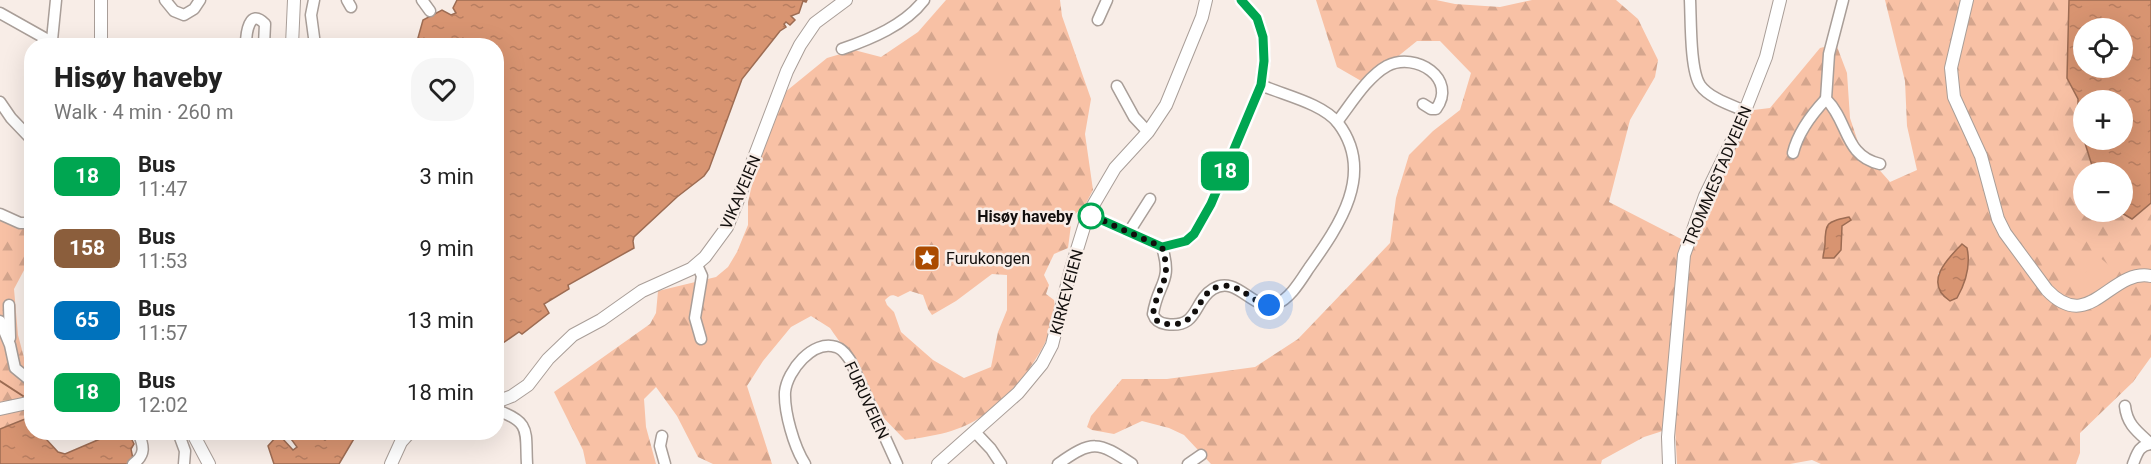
<!DOCTYPE html>
<meta charset="utf-8">
<style>
:root{--surface:#fff;--page:#f6f6f6;--text:#222;--muted:#767676}
body{margin:0;font-family:Roboto,sans-serif;background:var(--page);color:var(--text);height:100vh;display:flex;flex-direction:column;font-size:22px;white-space:nowrap}
*{box-sizing:border-box;margin:0}
p{font-size:20px;color:var(--muted)}
.icon{flex:none;width:33px;height:33px;fill:none;stroke:currentColor;stroke-width:2;stroke-linecap:round;stroke-linejoin:round}
.map{position:relative;flex:1;overflow:hidden}
.drawer{position:absolute;left:24px;top:38px;width:480px;height:402px;display:flex;flex-direction:column;background:var(--surface);border-radius:24px;box-shadow:0 6px 24px #0002}
.drawer>*{flex:none}
.badge{padding:0 12px;border-radius:9px;font-size:21px;line-height:39px}
.buttons{position:absolute;left:2073px;top:18px;display:grid;gap:12px}
.buttons a{display:grid;place-items:center;width:60px;height:60px;border-radius:50%;background:var(--surface);box-shadow:0 6px 24px #0002;font-size:30px}
.you{position:absolute;width:30px;height:30px;margin:-15px;border:4px solid #fff;border-radius:50%;background:#1a73e8;box-shadow:0 0 0 9px #1a73e833}
.map>.badge{position:absolute;translate:-50% -50%;box-shadow:0 0 0 3px #fff}
.round{display:grid;place-items:center;flex:none;width:63px;height:63px;border-radius:24px;background:var(--page)}
.summary{display:flex;align-items:center;justify-content:space-between;height:102px;padding:0 30px}
h1{font-size:28px;font-weight:800;line-height:45px}
ul{padding:0;list-style:none}
li{display:flex;align-items:center;gap:18px;height:72px;padding:0 30px}
li div{flex:1}
li b{display:block;font-size:22px}
li em{font-style:normal}
li .badge{min-width:66px;font-weight:700;text-align:center}
.map>svg:first-child{display:block}
</style>
<div class="map">
<svg width="2151" height="464" viewBox="0 0 2151 464">
<defs>
<pattern id="forest-firs" width="22" height="20" patternUnits="userSpaceOnUse" patternTransform="scale(1.5)"><rect width="22" height="20" fill="#f8c1a5"/><path d="M5 1l3.5 6h-7zM16 11l3.5 6h-7z" fill="#d4a58d"/></pattern>
<pattern id="water-ripples" width="26" height="14" patternUnits="userSpaceOnUse" patternTransform="scale(1.5)"><rect width="26" height="14" fill="#d89471"/><path d="M2 4q2-2 4 0t4 0M15 11q2-2 4 0t4 0" fill="none" stroke="#b87e61"/></pattern>
</defs>
<rect width="100%" height="100%" fill="#f8ede7"/>
<g fill="url(#forest-firs)" fill-rule="evenodd">
<path d="M 946,0 L 1060,0 L 1062,16 L 1091,99 L 1085,134 L 1093,190 L 1085,205 L 1072,217 L 1068,248 L 1054,254 L 1044,275 L 1049,285 L 1046,294 L 1054,300 C 1062,335 1013,396 984,415 C 960,432 934,436 905,440 L 874,408 L 856,365 L 830,328 L 811,316 L 791,327 L 763,361 L 747,386 L 772,464 L 713,464 L 698,457 L 677,416 L 656,387 L 644,399 L 646,427 L 656,464 L 586,464 L 583,450 L 554,392 L 650,324 L 656,313 L 658,291 L 716,277 L 728,267 L 737,252 L 748,225 L 748,202 L 754,176 L 784,93 L 827,58 L 854,50 L 881,57 L 918,32 ZM 992,274 L 1007,275 L 1007,310 L 998,332 L 991,367 L 964,378 L 933,360 L 901,332 L 894,312 L 887,305 L 885,300 C 890,295 892,294 898,297 L 910,291 L 923,295 L 928,309 L 932,315 L 956,301 Z"/>
<path d="M 1316,0 L 1436,0 L 1455,4 L 1500,7 L 1532,0 L 1616,0 L 1638,19 L 1658,60 L 1655,77 L 1630,120 L 1609,202 L 1685,241 L 1745,111 L 1770,108 L 1820,48 L 1836,44 L 1847,73 L 1850,118 L 1860,148 L 1890,182 L 1917,170 L 1907,126 L 1905,81 L 1885,0 L 2069,0 L 2067,78 L 2078,99 L 2078,119 L 2094,172 L 2084,172 L 2084,212 L 2120,212 L 2132,219 L 2151,203 L 2151,357 L 2133,382 L 2080,433 L 2080,453 L 2076,464 L 1821,464 L 1812,460 L 1790,464 L 1677,464 L 1675,427 L 1644,437 L 1602,460 L 1601,464 L 1211,464 L 1184,435 L 1169,428 L 1142,421 L 1114,434 L 1092,430 L 1087,427 L 1091,416 L 1122,379 L 1167,379 L 1255,367 L 1298,339 L 1390,243 L 1396,198 L 1409,155 L 1433,131 L 1460,110 L 1471,73 L 1440,41 L 1417,41 L 1381,70 L 1363,82 L 1337,67 ZM 1967,272 L 1967,275 L 1943,296 L 1938,286 L 1938,273 Z"/>
<polygon points="0,210 29,226 32,234 31,257 14,289 18,335 31,384 31,417 0,429"/>
</g>
<g fill="#f8c1a5">
<rect x="977" y="59" width="27" height="13"/>
<polygon points="2098,256 2111,267 2089,295 2075,285"/>
</g>
<g fill="url(#water-ripples)" stroke="#9d6c53" stroke-width="1.5" fill-rule="evenodd">
<polygon points="457,0 807,0 806,2 803,1 799,13 791,16 795,20 790,25 786,22 784,24 786,27 780,31 742,79 709,169 704,176 677,197 634,237 633,241 634,248 568,285 569,289 544,304 549,313 522,334 519,332 497,347 496,45 416,45 423,20 442,10 451,15 456,13 453,8"/>
<path d="M 2069,0 L 2151,0 L 2151,203 L 2132,219 L 2120,212 L 2122,212 L 2122,172 L 2094,172 L 2084,140 L 2122,140 L 2122,100 L 2084,100 L 2083,137 L 2078,119 L 2078,99 L 2067,78 ZM 2122,28 L 2122,68 L 2084,68 L 2084,28 Z"/>
<path d="M 1849,217 L 1851,220 L 1842,226 L 1841,250 L 1834,258 L 1823,258 C 1823,254 1825,249 1825,244 C 1825,222 1827,222 1849,217 Z"/>
<path d="M 1962,244 L 1967,248 C 1971,266 1966,282 1957,298 L 1950,301 C 1923,283 1947,259 1962,244 Z"/>
<polygon points="30,417 31,417 32,432 45,432 46,439 58,452 65,454 100,439 109,432 128,432 134,444 131,449 134,464 0,464 0,429"/>
<polygon points="286,432 311,432 325,440 337,432 358,432 339,464 274,464 268,446 276,437 281,437 293,450 297,447"/>
</g>
<g fill="none" stroke-linecap="round" stroke-linejoin="round">
<polyline stroke="#9d6c53" stroke-width="2" points="0,381 23,396"/>
<defs>
<g id="minor">
<polyline points="165,0 174,11 184,15 194,9 200,0"/>
<polyline points="314,0 311,15 315,45"/>
<polyline points="347,0 351,7"/>
<polyline points="422,0 430,11"/>
<path d="M 1690,0 C 1691,20 1690,70 1700,85 C 1709,98 1731,105 1745,111"/>
<path d="M 1843,0 L 1829,54 L 1826,99 C 1849,122 1844,156 1880,164"/>
<polyline points="0,13 57,45"/>
<polyline points="1098,20 1107,0"/>
<polyline points="52,40 56,0"/>
<path d="M 246,45 C 246,34 249,7 265,24 L 264,45"/>
<path d="M 842,49 C 871,39 905,25 924,0"/>
<polyline points="1117,86 1134,117 1148,132"/>
<polyline points="0,102 11,118 32,140"/>
<path d="M 1337,122 C 1351,104 1367,77 1387,66 C 1416,51 1458,79 1436,109 L 1431,109 L 1423,104"/>
<path d="M 1793,153 C 1798,132 1811,115 1826,99"/>
<polyline points="0,214 20,223 32,223"/>
<polyline points="1088,214 1162,247 1186,241 1194,234 1211,204 1261,85 1264,61 1263,37 1257,18 1241,0"/>
<polyline points="1129,232 1150,199"/>
<path d="M 1162,247 C 1173,283 1158,282 1153,314 C 1155,320 1159,323 1166,324 C 1199,329 1193,301 1213,289 C 1237,274 1253,312 1276,304 C 1290,299 1301,280 1309,268 C 1339,226 1376,173 1338,123 C 1322,103 1283,95 1261,85"/>
<polyline points="697,265 702,276 695,318 701,339"/>
<polyline points="9,305 10,338"/>
<polyline points="0,321 10,345 15,368 32,382"/>
<path d="M 2125,406 C 2127,425 2138,432 2151,444"/>
<path d="M 496,410 C 532,422 525,432 527,464"/>
<polyline points="178,432 185,451 184,464"/>
<polyline points="975,432 991,449 1001,464"/>
<polyline points="662,436 660,446 665,464"/>
<path d="M 133,464 C 146,455 144,446 138,432"/>
<path d="M 805,464 C 794,447 784,412 785,392 C 787,371 813,339 836,347 C 843,349 846,355 850,360 L 897,464"/>
<path d="M 1058,464 C 1092,440 1098,441 1132,464"/>
<polyline points="1188,464 1201,455"/>
<path d="M 2133,464 C 2137,454 2139,445 2151,444"/>
</g>
<g id="major">
<polyline points="101,0 101,45"/>
<path d="M 1967,0 L 1951,68 L 1954,97 L 1981,156 L 1998,219 L 2005,233 L 2047,290 C 2090,335 2110,268 2151,276"/>
<polyline points="292,45 294,0"/>
<polyline points="496,402 512,396 528,385 548,359 573,335 601,320 642,291 691,269 705,257 727,227 736,205 787,71 800,45 815,23 846,0"/>
<polyline points="0,409 32,402"/>
<polyline points="192,432 209,464"/>
<polyline points="391,464 401,442 410,432"/>
<polyline points="938,464 1018,393 1042,364 1052,345 1071,269 1088,214 1115,168 1148,132 1166,105 1202,17 1206,0"/>
<polyline points="1669,464 1668,437 1684,255 1705,196 1739,126 1766,57 1780,0"/>
</g>
</defs>
<use href="#minor" stroke="#a99e98" stroke-width="13"/>
<use href="#major" stroke="#a99e98" stroke-width="14"/>
<use href="#minor" stroke="#fff" stroke-width="10"/>
<use href="#major" stroke="#fff" stroke-width="12"/>
</g>
<g fill="none" stroke-linecap="round" stroke-linejoin="round">
<defs>
<polyline id="line" points="1088,214 1162,247 1186,241 1194,234 1211,204 1261,85 1264,61 1263,37 1257,18 1241,0"/>
</defs>
<use href="#line" stroke="#fff" stroke-width="14"/>
<use href="#line" stroke="#00a651" stroke-width="9"/>
<path stroke="#120f0d" stroke-width="6" stroke-dasharray="0 10.8" d="M 1091,216 L 1088,214 L 1162,247 C 1173,283 1158,282 1153,314 C 1155,320 1159,324 1167,324 C 1202,328 1195,290 1221,286 C 1240,283 1251,302 1269,305"/>
</g>
<defs>
<symbol id="sight-square" viewBox="-11 -11 22 22"><rect x="-9" y="-9" width="18" height="18" rx="4" fill="#ab4b00" stroke="#f8ede7"/><path d="M0-6L1.8-2.2L6-1.7L2.9 1.2L3.7 5.4L0 3.3L-3.7 5.4L-2.9 1.2L-6-1.7L-1.8-2.2Z" fill="#fff"/></symbol>
</defs>
<g fill-rule="evenodd">
<use href="#sight-square" x="912" y="243" width="30" height="30"/>
</g>
<circle fill="#fff" stroke="#00a651" stroke-width="3" cx="1091" cy="216" r="12"/>
<g text-anchor="middle" stroke-width="5" stroke-linejoin="round" paint-order="stroke">
<g font-size="16" fill="#120f0d" stroke="#f8ede7">
<text transform="translate(1717 176) rotate(-67)" y="6">TROMMESTADVEIEN</text>
<text transform="translate(740 192) rotate(-67)" y="6">VIKAVEIEN</text>
<text transform="translate(1066 292) rotate(-75)" y="6">KIRKEVEIEN</text>
<text transform="translate(867 400) rotate(65)" y="6">FURUVEIEN</text>
</g>
<g font-size="16" font-weight="bold" fill="#120f0d" stroke="#f8ede7" text-anchor="end">
<text x="1073" y="222">Hisøy haveby</text>
</g>
<g font-size="16" fill="#120f0d" stroke="#f8ede7" text-anchor="start">
<text x="946" y="264">Furukongen</text>
</g>
</g>
</svg>
<div class="buttons">
<a><svg class="icon" aria-label="locate" viewBox="0 0 24 24"><circle cx="12" cy="12" r="6"/><path d="M12 2v4M12 18v4M2 12h4M18 12h4"/></svg></a>
<a>+</a>
<a>−</a>
</div>
<div class="you" style="left:1269px;top:305px"></div>
<b class="badge" style="left:1225px;top:171px;background:#00a651;color:#fff">18</b>
<section class="drawer">
<div class="summary"><div><h1>Hisøy haveby</h1><p>Walk · 4 min · 260 m</p></div><a class="round"><svg class="icon" aria-label="heart" viewBox="0 0 24 24"><path d="M12 20l-8-8c-3-5 5-10 8-4 3-6 11-1 8 4z"/></svg></a></div>
<ul>
<li><span class="badge" style="background:#00a651;color:#fff">18</span><div><b>Bus</b><p>11:47</p></div><em>3 min</em></li>
<li><span class="badge" style="background:#8b5e3c;color:#fff">158</span><div><b>Bus</b><p>11:53</p></div><em>9 min</em></li>
<li><span class="badge" style="background:#0072bc;color:#fff">65</span><div><b>Bus</b><p>11:57</p></div><em>13 min</em></li>
<li><span class="badge" style="background:#00a651;color:#fff">18</span><div><b>Bus</b><p>12:02</p></div><em>18 min</em></li>
</ul>
</section>
</div>
